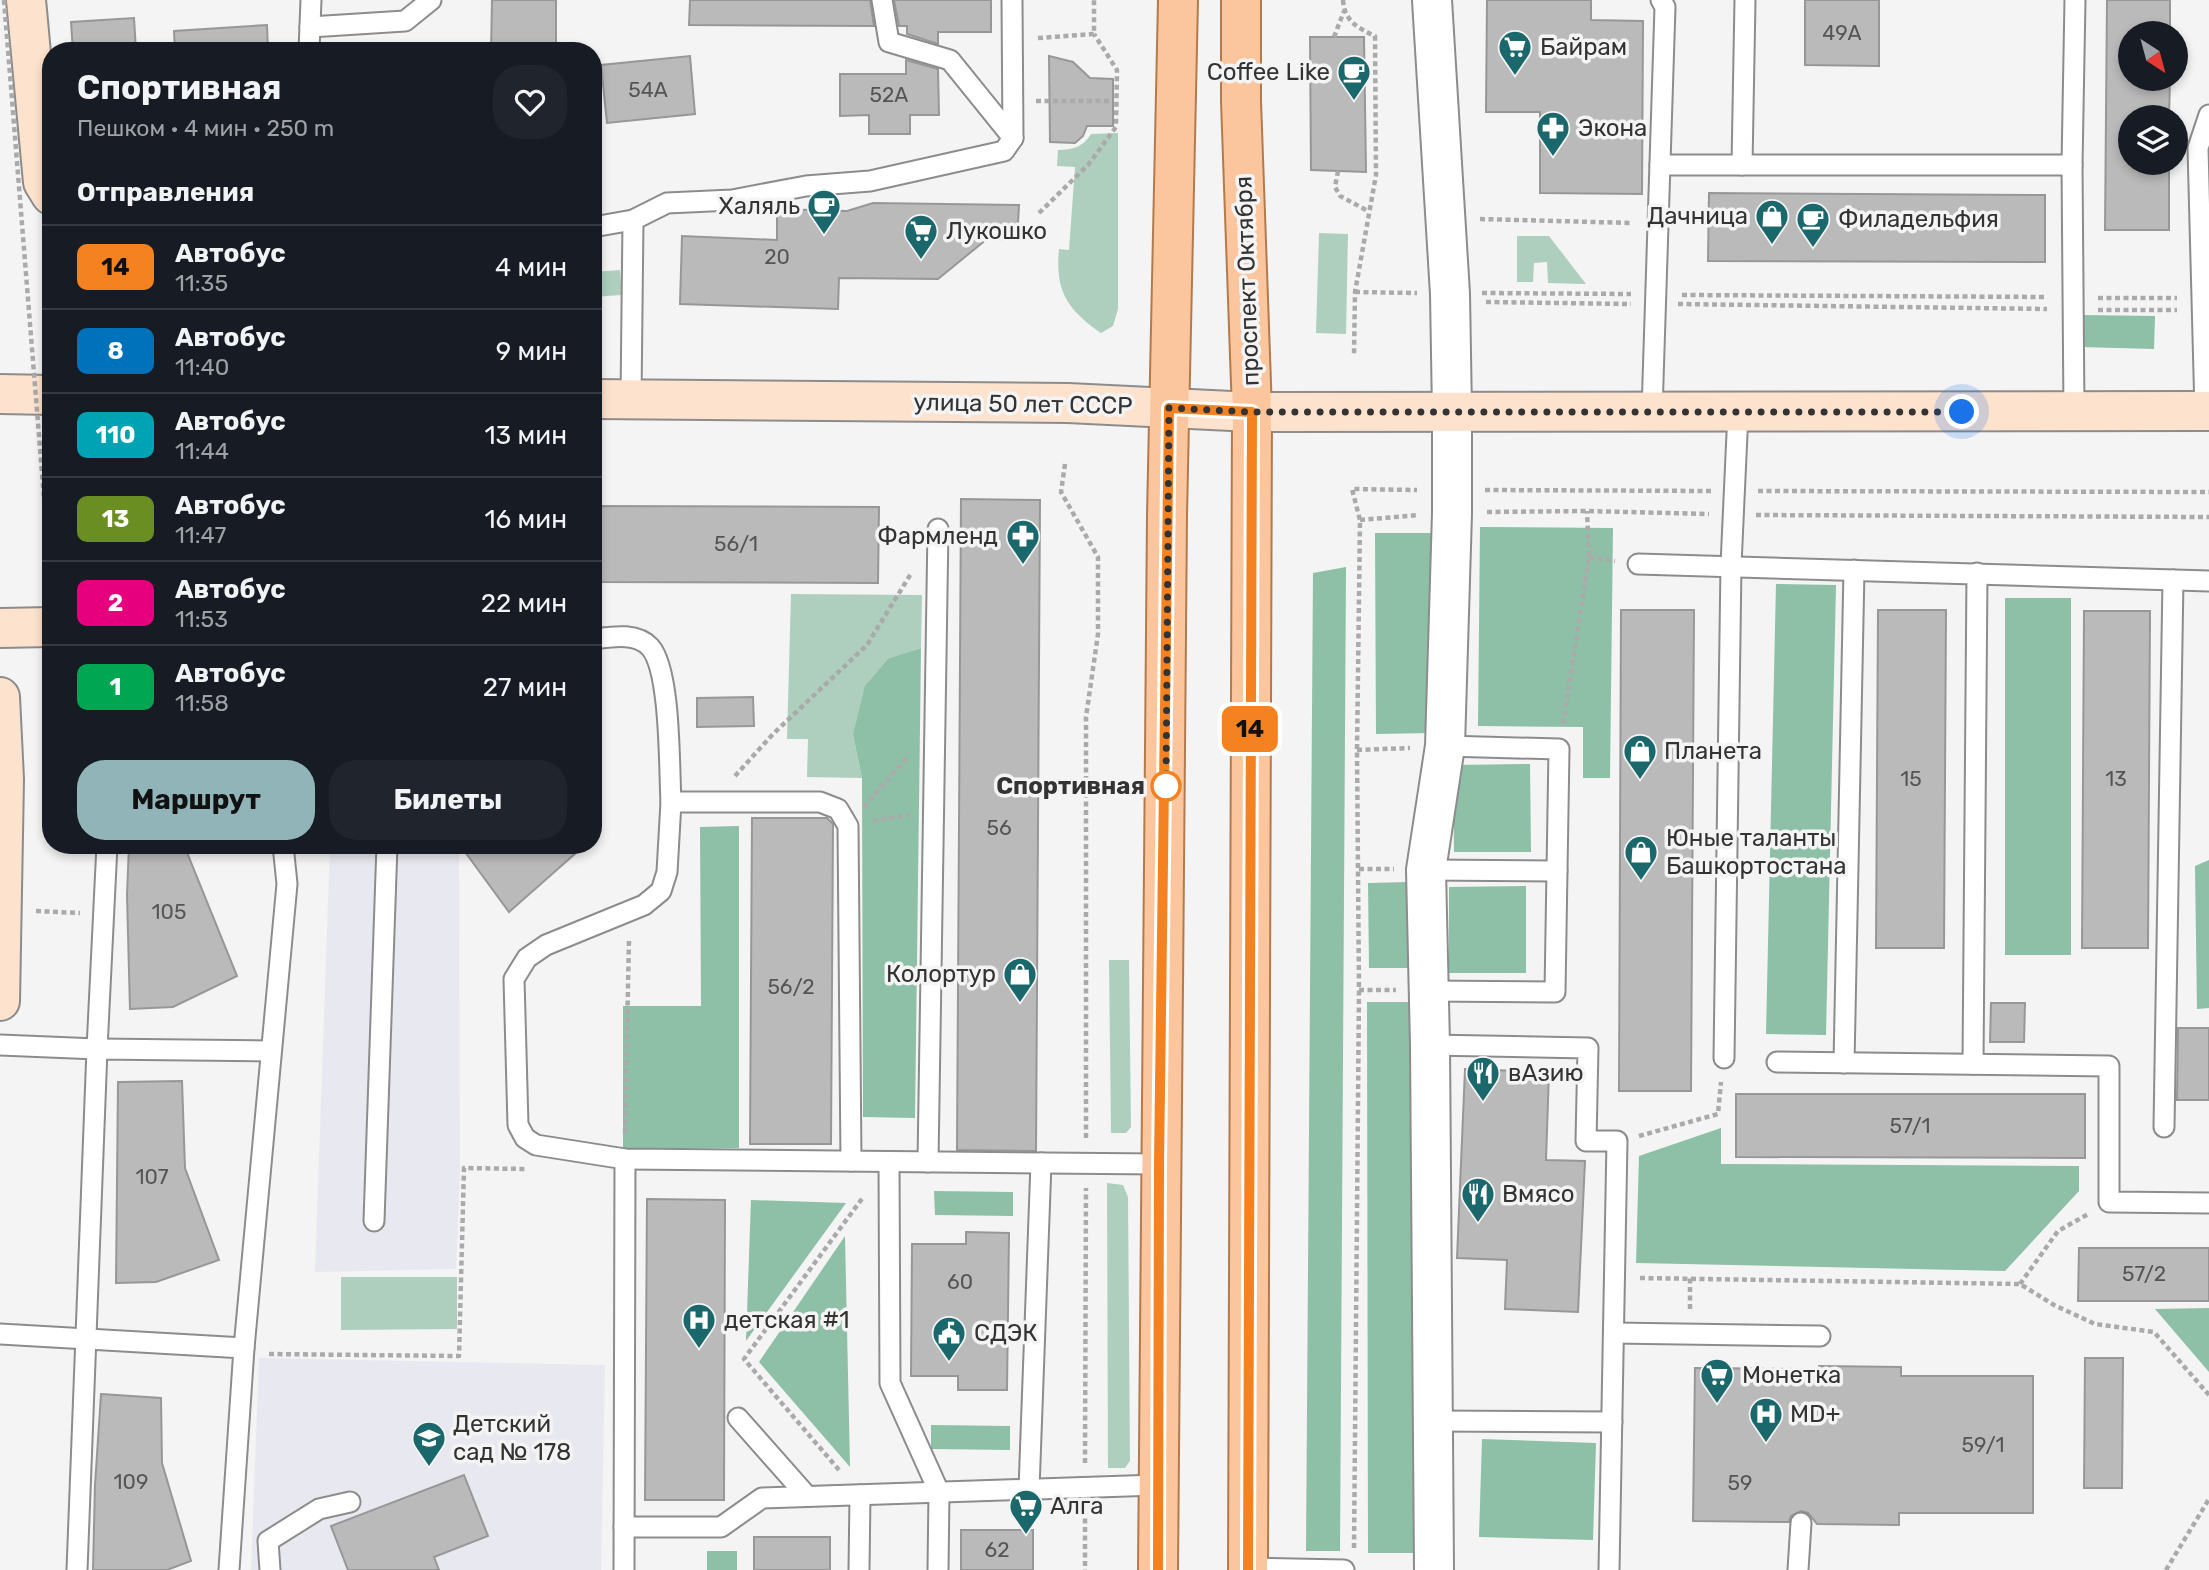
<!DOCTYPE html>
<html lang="ru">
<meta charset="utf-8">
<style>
:root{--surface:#171b24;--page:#20242c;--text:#f1f3f6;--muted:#9ea1a6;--line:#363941;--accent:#90b4b7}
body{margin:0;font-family:Rubik,sans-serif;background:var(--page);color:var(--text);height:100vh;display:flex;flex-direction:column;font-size:26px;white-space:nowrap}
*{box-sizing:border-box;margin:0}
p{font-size:23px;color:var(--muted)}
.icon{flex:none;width:38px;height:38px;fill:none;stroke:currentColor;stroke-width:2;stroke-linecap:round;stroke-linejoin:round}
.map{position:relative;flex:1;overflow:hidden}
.panel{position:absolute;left:42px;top:42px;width:560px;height:812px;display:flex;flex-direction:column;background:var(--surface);border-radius:28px;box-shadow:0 4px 10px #0003}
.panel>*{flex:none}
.badge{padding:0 14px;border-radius:10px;font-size:24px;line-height:46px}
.needle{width:46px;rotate:144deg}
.buttons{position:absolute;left:2118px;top:21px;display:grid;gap:14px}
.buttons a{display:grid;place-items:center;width:70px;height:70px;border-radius:50%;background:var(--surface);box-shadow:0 4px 10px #0003;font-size:35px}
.you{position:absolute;width:35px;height:35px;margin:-18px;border:5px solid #fff;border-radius:50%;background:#1a73e8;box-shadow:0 0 0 10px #1a73e833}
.map>.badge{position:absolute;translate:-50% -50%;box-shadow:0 0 0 4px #fff}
h2{padding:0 35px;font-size:26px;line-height:63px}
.round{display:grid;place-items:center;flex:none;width:74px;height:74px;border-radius:28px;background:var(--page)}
.head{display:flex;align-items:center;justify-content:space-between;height:119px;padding:0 35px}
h1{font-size:33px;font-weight:700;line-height:52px}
.cta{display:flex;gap:14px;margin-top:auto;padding:14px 35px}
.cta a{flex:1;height:80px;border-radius:28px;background:var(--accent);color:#111;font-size:28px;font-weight:700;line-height:80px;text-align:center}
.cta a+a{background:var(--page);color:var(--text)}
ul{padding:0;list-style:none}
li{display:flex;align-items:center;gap:21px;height:84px;padding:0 35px;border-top:2px solid var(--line)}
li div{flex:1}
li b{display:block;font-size:26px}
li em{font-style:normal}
li .badge{min-width:77px;font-weight:700;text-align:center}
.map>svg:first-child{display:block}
</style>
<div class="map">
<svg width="2209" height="1570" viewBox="0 0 2209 1570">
<rect width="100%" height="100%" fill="#f4f4f5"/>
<g fill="#e8e8f0">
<polygon points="330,845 459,845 460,1171 456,1269 315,1272"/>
<polygon points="259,1358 605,1365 601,1570 251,1570"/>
</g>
<g fill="#aecfbd">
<path d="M 1118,133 L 1118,309 L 1113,326 L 1101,333 C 1067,309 1055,291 1059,249 L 1069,250 L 1075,167 L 1057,166 L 1058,150 C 1073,150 1083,147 1091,134 Z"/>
<polygon points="1319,233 1348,234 1346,334 1316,333"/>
<polygon points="1517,236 1549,236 1586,284 1548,283 1547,262 1534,263 1533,282 1517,282"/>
<polygon points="620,270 622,295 593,297 593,272"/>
<polygon points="791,594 922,595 921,648 889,658 853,735 862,778 807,777 808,739 787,739"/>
<polygon points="1109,960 1129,960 1131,1127 1126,1133 1111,1133"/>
<polygon points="1107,1183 1123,1185 1128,1197 1130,1461 1125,1468 1108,1468"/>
<polygon points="341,1277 457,1277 457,1329 341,1330"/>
</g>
<g fill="#8dc0a6">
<polygon points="2082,315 2155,316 2154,349 2081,347"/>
<polygon points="1480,527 1613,528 1610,778 1583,778 1583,727 1478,726"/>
<polygon points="1375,533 1431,533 1432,733 1376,734"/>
<polygon points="1346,567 1340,1551 1306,1551 1313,573"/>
<polygon points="1776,584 1836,585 1826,1035 1766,1034"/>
<rect x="2005" y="598" width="66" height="357"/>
<polygon points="921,648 915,1118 863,1117 862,778 853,735 865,686 889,658"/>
<polygon points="1530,764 1531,852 1454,852 1453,765"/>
<polygon points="739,826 739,1148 623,1148 623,1006 701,1006 700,827"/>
<polygon points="2209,860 2209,1008 2197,1009 2195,866"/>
<polygon points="1409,882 1410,968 1369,968 1368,883"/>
<polygon points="1526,886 1526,973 1449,973 1449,887"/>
<polygon points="1367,1002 1418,1002 1418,1553 1368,1553"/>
<polygon points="1721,1128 1721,1164 2079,1166 2079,1191 2005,1271 1636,1263 1639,1156"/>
<polygon points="934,1191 1013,1192 1013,1216 935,1215"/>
<polygon points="751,1200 846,1203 746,1341"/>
<polygon points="845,1236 850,1467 759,1362"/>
<polygon points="2209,1308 2209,1372 2155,1309"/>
<polygon points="931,1425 1010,1426 1010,1450 931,1449"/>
<polygon points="1482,1439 1596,1443 1593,1540 1479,1537"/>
<rect x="707" y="1551" width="30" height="19"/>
</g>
<g fill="#bbbabb" stroke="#989798" stroke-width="2">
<polygon points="492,0 556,0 556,51 491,51"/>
<polygon points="690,0 870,0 874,26 689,25"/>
<polygon points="894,0 991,0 991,32 938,32 938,44 907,34 907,26 899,26"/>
<polygon points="1487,0 1591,0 1591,20 1643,21 1642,194 1540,193 1540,112 1486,112"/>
<polygon points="1805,0 1879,0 1879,66 1805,65"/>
<polygon points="2107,0 2170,0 2170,33 2130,33 2130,79 2170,79 2169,117 2130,117 2130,163 2169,163 2169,230 2105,230"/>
<polygon points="134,18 136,51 73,51 71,22"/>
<polygon points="267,25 268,51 175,51 174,31"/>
<polygon points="1310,37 1364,37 1366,172 1311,170"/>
<polygon points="690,56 695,114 607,123 601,65"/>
<polygon points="1049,56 1073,62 1090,78 1113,79 1113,126 1087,126 1083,136 1075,143 1050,142"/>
<polygon points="906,60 938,69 939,115 910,115 910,134 869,134 869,115 840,116 840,74 906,74"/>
<polygon points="1709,193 2045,195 2045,262 1708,261"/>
<polygon points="873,203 1019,205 1017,241 987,239 938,279 839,278 838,309 680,304 682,236 777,240 777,209 847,211"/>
<polygon points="961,499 1040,500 1036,1151 957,1150"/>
<polygon points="593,506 879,507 878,583 593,582"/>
<polygon points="1621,610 1694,610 1691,1091 1619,1091"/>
<polygon points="1878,610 1946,610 1944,948 1876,948"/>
<polygon points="2084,611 2150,611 2148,948 2082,948"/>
<polygon points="753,697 754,726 697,727 697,698"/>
<polygon points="752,818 827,818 833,824 831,1144 750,1144"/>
<polygon points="129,845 184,845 237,976 173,1007 130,1009 127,895"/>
<polygon points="460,845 585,845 509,912"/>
<polygon points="1991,1003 2025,1003 2024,1042 1990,1042"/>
<polygon points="2178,1028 2209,1028 2209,1100 2177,1100"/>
<polygon points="1465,1069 1549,1072 1546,1160 1585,1161 1578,1312 1505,1309 1507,1260 1457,1258"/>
<polygon points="182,1081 185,1168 219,1260 156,1282 116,1283 118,1082"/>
<polygon points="1736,1094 2085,1094 2085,1158 1736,1157"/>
<polygon points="647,1199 725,1200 724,1500 645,1500"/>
<polygon points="966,1232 1009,1233 1007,1390 958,1390 958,1376 911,1376 912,1244 966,1244"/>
<polygon points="2079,1248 2209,1248 2209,1301 2078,1301"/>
<polygon points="2085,1358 2123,1358 2122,1488 2084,1488"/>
<polygon points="1819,1366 1901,1367 1901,1376 2033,1376 2033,1513 1899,1513 1899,1525 1817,1524 1808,1513 1801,1511 1791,1516 1789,1522 1693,1521 1695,1368 1819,1369"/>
<polygon points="101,1394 161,1398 162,1463 191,1561 167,1570 93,1570 95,1485"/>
<polygon points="464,1475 488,1536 434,1557 439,1570 348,1570 331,1526"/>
<rect x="961" y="1530" width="72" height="40"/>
<rect x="754" y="1537" width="76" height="33"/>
</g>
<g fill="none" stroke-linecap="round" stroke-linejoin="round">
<defs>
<g id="lane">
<polyline points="882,0 889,42 950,60 1013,138"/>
<polyline points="310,27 405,21 431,0"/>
<polyline points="309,51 311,0"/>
<polyline points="1660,165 2072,165 2074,411"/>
<polyline points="1742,165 1745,0"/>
<polyline points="2072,165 2075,0"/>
<polyline points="593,227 633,220 667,203 732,200 806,186 870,181 1004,151 1013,138 1012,0"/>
<polyline points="631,399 633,220"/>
<polyline points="2205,411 2198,148 2209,115"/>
<polyline points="1652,412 1665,7 1661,0"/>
<polyline points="1638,564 2209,581"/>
<path d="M 593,639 C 611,637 636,632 650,647 C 671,670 669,768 671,802 L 820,802 L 838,809 L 848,826 L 851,1161"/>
<polyline points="671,802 667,872 661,891 644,905 546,945 527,958 514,979 518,1125 525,1138 536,1145 625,1159 1159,1164"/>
<polyline points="1426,870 1557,871"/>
<polyline points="1427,991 1555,992 1559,749 1445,746"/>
<polyline points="0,1045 97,1049 107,845"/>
<polyline points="1430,1045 1588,1048 1586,1141 1617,1141 1609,1570"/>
<polyline points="1724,1058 1731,565 1738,412"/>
<polyline points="1777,1062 2109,1066 2109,1202 2209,1203"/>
<polyline points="1844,1063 1854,570"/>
<polyline points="1973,1064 1977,573"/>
<polyline points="2164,1127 2173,580"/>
<polyline points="889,1162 890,1383 939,1492 938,1570"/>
<polyline points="928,1162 938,529"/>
<polyline points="374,1221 387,845"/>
<polyline points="1614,1333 1820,1336"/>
<polyline points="0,1334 244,1348"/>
<polyline points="738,1418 807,1496"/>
<polyline points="1431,1421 1612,1422"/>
<polyline points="1029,1489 1041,1163"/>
<polyline points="624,1527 721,1527 762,1498 1157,1485"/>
<polyline points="1248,1568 1344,1570"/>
<polyline points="77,1570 97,1049 271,1051"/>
<polyline points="229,1570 244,1348 287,884 283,845"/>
<polyline points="270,1570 268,1541 319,1509 350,1502"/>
<polyline points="624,1570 625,1159"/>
<polyline points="859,1570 860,1495"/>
<polyline points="1798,1570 1801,1523"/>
</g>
<polyline id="street" points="1432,0 1450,294 1452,412 1452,513 1445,746 1426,870 1430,1045 1434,1570"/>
<g id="secondary">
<polyline points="26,0 43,182 51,195"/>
<polyline points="0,394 51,395"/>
<polyline points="593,399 1068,403 1252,412 2209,411"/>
<polyline points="0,628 51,627"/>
<polyline points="0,697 4,779 0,1001"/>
</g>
<g id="primary">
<polyline points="1241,0 1241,101 1252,412 1248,1570"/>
<polyline points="1158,1570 1167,515 1178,0"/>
</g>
</defs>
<use href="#lane" stroke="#8c8c8d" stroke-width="23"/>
<use href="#street" stroke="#8c8c8d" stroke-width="42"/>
<use href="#secondary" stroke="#8c8c8d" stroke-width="42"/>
<use href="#primary" stroke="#b37a4e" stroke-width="42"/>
<g stroke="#aaaaab" stroke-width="4.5" stroke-dasharray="5 3.5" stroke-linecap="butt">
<path d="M 1343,0 C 1344,20 1357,28 1375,36 L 1376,175 L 1355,292 L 1354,355"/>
<polyline points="1334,37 1344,11"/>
<polyline points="1038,38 1094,34 1094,0"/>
<polyline points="1036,101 1112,101"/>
<polyline points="1338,171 1335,187 1340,196 1368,211"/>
<polyline points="1039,213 1088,165 1116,127 1117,70 1094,34"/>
<polyline points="1480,219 1632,223"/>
<polyline points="1355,292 1417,293"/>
<polyline points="1482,293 1631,294"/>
<polyline points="1682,295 2047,297"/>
<polyline points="2098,298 2177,298"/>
<polyline points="1486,302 1631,304"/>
<polyline points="1678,304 2047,309"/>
<polyline points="2098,310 2177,310"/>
<polyline points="1065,464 1061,492 1098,557 1098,634 1086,717 1086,1138"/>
<polyline points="1485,490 1711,491"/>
<polyline points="1758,491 2209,492"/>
<polyline points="1487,512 1587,511 1709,514"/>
<polyline points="1756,515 2209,517"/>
<polyline points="1360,520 1419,515"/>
<polyline points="46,523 51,571"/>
<polyline points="1589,557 1615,561"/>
<polyline points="1563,724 1589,557 1587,511"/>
<polyline points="1357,750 1410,748"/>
<polyline points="735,776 773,734 867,645 912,572"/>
<polyline points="864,807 909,755"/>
<polyline points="873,821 909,815"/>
<polyline points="1359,869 1394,869"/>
<polyline points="36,911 80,913"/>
<polyline points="1359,990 1396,990"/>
<polyline points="625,1133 629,939"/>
<polyline points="1639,1136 1718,1114 1721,1082"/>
<polyline points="1640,1278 2020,1284 2054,1305 2095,1324 2154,1332 2209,1395"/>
<polyline points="2020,1284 2058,1231 2090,1213"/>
<polyline points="1690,1309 1690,1278"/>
<polyline points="269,1354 459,1356 464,1168 525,1169"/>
<polyline points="1085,1463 1086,1188"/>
<polyline points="839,1470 744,1359 864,1196"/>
<polyline points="1085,1510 1085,1570"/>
<polyline points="1354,1548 1359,990 1357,750 1360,520 1352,489 1417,490"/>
<polyline points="2166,1570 2209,1499"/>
</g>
<use href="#lane" stroke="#fff" stroke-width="19"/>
<use href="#street" stroke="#fff" stroke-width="38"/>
<use href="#secondary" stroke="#fde2ce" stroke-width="38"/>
<use href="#primary" stroke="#fbc69d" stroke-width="38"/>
<polyline stroke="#aaaaab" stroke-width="4.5" stroke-dasharray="5 3.5" stroke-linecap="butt" points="4,0 46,523"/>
</g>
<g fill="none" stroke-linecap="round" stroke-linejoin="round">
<defs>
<polyline id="line" points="1158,1570 1159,1164 1169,408 1252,412 1248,1570"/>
</defs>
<use href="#line" stroke="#fff" stroke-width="16"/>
<use href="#line" stroke="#f58220" stroke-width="10"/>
<polyline stroke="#333334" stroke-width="7" stroke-dasharray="0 12.6" points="1166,786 1169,408 1252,412 1962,412"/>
</g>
<defs>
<symbol id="supermarket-pin" viewBox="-11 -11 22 30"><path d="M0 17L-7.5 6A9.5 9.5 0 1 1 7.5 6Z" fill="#1a686b" stroke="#f4f4f5"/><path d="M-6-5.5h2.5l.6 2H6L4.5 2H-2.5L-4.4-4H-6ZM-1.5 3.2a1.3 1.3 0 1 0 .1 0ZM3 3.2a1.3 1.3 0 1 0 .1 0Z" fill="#fff"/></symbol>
<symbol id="cafe-pin" viewBox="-11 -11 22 30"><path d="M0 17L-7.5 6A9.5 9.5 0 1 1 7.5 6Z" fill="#1a686b" stroke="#f4f4f5"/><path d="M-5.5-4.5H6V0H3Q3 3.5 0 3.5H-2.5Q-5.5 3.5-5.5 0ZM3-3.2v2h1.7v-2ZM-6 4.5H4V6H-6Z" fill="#fff"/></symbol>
<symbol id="pharmacy-pin" viewBox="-11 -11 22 30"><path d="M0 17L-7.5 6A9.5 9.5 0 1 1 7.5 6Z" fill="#1a686b" stroke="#f4f4f5"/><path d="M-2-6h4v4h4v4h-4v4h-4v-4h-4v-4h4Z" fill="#fff"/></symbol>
<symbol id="shop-pin" viewBox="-11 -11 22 30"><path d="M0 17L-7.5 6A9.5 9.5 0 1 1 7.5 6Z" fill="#1a686b" stroke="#f4f4f5"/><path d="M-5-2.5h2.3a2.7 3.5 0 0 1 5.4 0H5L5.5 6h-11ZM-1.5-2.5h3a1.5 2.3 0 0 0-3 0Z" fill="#fff"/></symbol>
<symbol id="restaurant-pin" viewBox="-11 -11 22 30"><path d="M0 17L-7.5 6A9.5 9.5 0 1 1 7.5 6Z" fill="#1a686b" stroke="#f4f4f5"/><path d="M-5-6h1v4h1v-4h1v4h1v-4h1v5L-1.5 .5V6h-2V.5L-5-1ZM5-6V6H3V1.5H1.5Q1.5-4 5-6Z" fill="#fff"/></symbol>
<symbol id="hospital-pin" viewBox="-11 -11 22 30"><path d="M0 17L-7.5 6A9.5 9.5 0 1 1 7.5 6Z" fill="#1a686b" stroke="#f4f4f5"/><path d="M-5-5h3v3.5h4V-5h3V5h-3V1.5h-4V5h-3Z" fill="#fff"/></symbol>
<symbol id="civic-pin" viewBox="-11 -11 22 30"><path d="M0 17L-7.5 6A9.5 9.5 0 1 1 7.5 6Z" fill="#1a686b" stroke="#f4f4f5"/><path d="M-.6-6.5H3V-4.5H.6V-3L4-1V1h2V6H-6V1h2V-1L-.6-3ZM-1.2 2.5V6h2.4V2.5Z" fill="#fff"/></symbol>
<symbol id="school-pin" viewBox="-11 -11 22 30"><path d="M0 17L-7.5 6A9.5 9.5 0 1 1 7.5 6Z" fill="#1a686b" stroke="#f4f4f5"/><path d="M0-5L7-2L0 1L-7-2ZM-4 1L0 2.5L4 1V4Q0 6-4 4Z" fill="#fff"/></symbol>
</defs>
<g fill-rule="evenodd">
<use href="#supermarket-pin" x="1496" y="28" width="38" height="52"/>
<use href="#cafe-pin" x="1335" y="53" width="38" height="52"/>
<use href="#pharmacy-pin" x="1534" y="109" width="38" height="52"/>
<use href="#cafe-pin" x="805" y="187" width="38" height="52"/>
<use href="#shop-pin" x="1753" y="197" width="38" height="52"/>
<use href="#cafe-pin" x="1794" y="200" width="38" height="52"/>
<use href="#supermarket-pin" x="902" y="212" width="38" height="52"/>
<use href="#pharmacy-pin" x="1004" y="517" width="38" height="52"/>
<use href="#shop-pin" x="1621" y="732" width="38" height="52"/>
<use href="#shop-pin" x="1622" y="833" width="38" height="52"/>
<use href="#shop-pin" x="1001" y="955" width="38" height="52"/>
<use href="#restaurant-pin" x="1464" y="1054" width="38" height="52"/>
<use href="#restaurant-pin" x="1459" y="1175" width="38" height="52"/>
<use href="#hospital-pin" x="680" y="1301" width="38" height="52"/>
<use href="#civic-pin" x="930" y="1314" width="38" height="52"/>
<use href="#supermarket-pin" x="1698" y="1356" width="38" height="52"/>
<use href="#hospital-pin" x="1747" y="1395" width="38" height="52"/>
<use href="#school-pin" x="410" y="1419" width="38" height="52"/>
<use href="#supermarket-pin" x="1007" y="1487" width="38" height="52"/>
</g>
<circle fill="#fff" stroke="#f58220" stroke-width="3.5" cx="1166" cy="786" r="14"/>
<g text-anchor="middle" stroke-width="7" stroke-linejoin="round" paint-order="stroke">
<g font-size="21" fill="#555556">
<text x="1842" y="40">49А</text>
<text x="648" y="97">54А</text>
<text x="889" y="102">52А</text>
<text x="777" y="264">20</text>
<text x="736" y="551">56/1</text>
<text x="1911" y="786">15</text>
<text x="2116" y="786">13</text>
<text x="999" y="835">56</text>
<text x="169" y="919">105</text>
<text x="791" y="994">56/2</text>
<text x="1910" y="1133">57/1</text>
<text x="152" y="1184">107</text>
<text x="2144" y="1281">57/2</text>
<text x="960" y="1289">60</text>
<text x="1983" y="1452">59/1</text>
<text x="131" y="1489">109</text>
<text x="1740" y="1490">59</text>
<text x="997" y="1557">62</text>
</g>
<g font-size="24" fill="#333334" stroke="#f4f4f5" text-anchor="start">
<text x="1540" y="55">Байрам</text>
<text x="1330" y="80" text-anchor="end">Coffee Like</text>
<text x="1578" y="136">Экона</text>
<text x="800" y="214" text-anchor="end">Халяль</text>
<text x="1748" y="224" text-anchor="end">Дачница</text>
<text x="1838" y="227">Филадельфия</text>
<text x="946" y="239">Лукошко</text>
<text x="998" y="544" text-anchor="end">Фармленд</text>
<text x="1664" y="759">Планета</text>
<text x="1666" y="846">Юные таланты<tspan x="1666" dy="28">Башкортостана</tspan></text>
<text x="996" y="982" text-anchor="end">Колортур</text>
<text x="1508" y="1081">вАзию</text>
<text x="1502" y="1202">Вмясо</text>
<text x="724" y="1328">детская #1</text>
<text x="974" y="1341">СДЭК</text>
<text x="1742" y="1383">Монетка</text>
<text x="1790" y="1422">MD+</text>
<text x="453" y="1432">Детский<tspan x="453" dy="28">сад № 178</tspan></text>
<text x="1050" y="1514">Алга</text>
</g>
<g font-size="24" fill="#333334" stroke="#f4f4f5">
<text transform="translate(1247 281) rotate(-92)" y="8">проспект Октября</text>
<text transform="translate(1023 404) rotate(1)" y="8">улица 50 лет СССР</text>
</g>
<g font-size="24" font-weight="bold" fill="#333334" stroke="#f4f4f5" text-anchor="end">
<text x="1145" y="794">Спортивная</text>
</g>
</g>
</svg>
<div class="buttons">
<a><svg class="needle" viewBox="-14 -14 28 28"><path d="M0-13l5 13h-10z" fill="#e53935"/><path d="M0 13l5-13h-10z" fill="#9ea1a6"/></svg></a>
<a><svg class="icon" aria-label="layers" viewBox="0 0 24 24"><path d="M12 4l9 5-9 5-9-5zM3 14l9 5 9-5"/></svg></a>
</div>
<div class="you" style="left:1962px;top:412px"></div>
<b class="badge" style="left:1250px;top:729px;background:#f58220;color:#111">14</b>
<section class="panel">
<div class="head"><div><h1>Спортивная</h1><p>Пешком · 4 мин · 250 m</p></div><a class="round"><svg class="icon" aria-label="heart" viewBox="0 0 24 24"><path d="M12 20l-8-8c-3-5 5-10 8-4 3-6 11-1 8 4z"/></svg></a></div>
<h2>Отправления</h2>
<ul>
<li><span class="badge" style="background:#f58220;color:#111">14</span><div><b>Автобус</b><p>11:35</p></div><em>4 мин</em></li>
<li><span class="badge" style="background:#0072bc;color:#fff">8</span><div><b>Автобус</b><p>11:40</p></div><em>9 мин</em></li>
<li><span class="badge" style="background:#00a3b4;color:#fff">110</span><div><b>Автобус</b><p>11:44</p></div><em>13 мин</em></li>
<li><span class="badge" style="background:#6b8e23;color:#fff">13</span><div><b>Автобус</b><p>11:47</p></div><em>16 мин</em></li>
<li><span class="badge" style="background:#e6007e;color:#fff">2</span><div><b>Автобус</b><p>11:53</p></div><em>22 мин</em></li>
<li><span class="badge" style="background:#00a651;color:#fff">1</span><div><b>Автобус</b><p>11:58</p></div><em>27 мин</em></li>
</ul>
<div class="cta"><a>Маршрут</a><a>Билеты</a></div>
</section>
</div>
